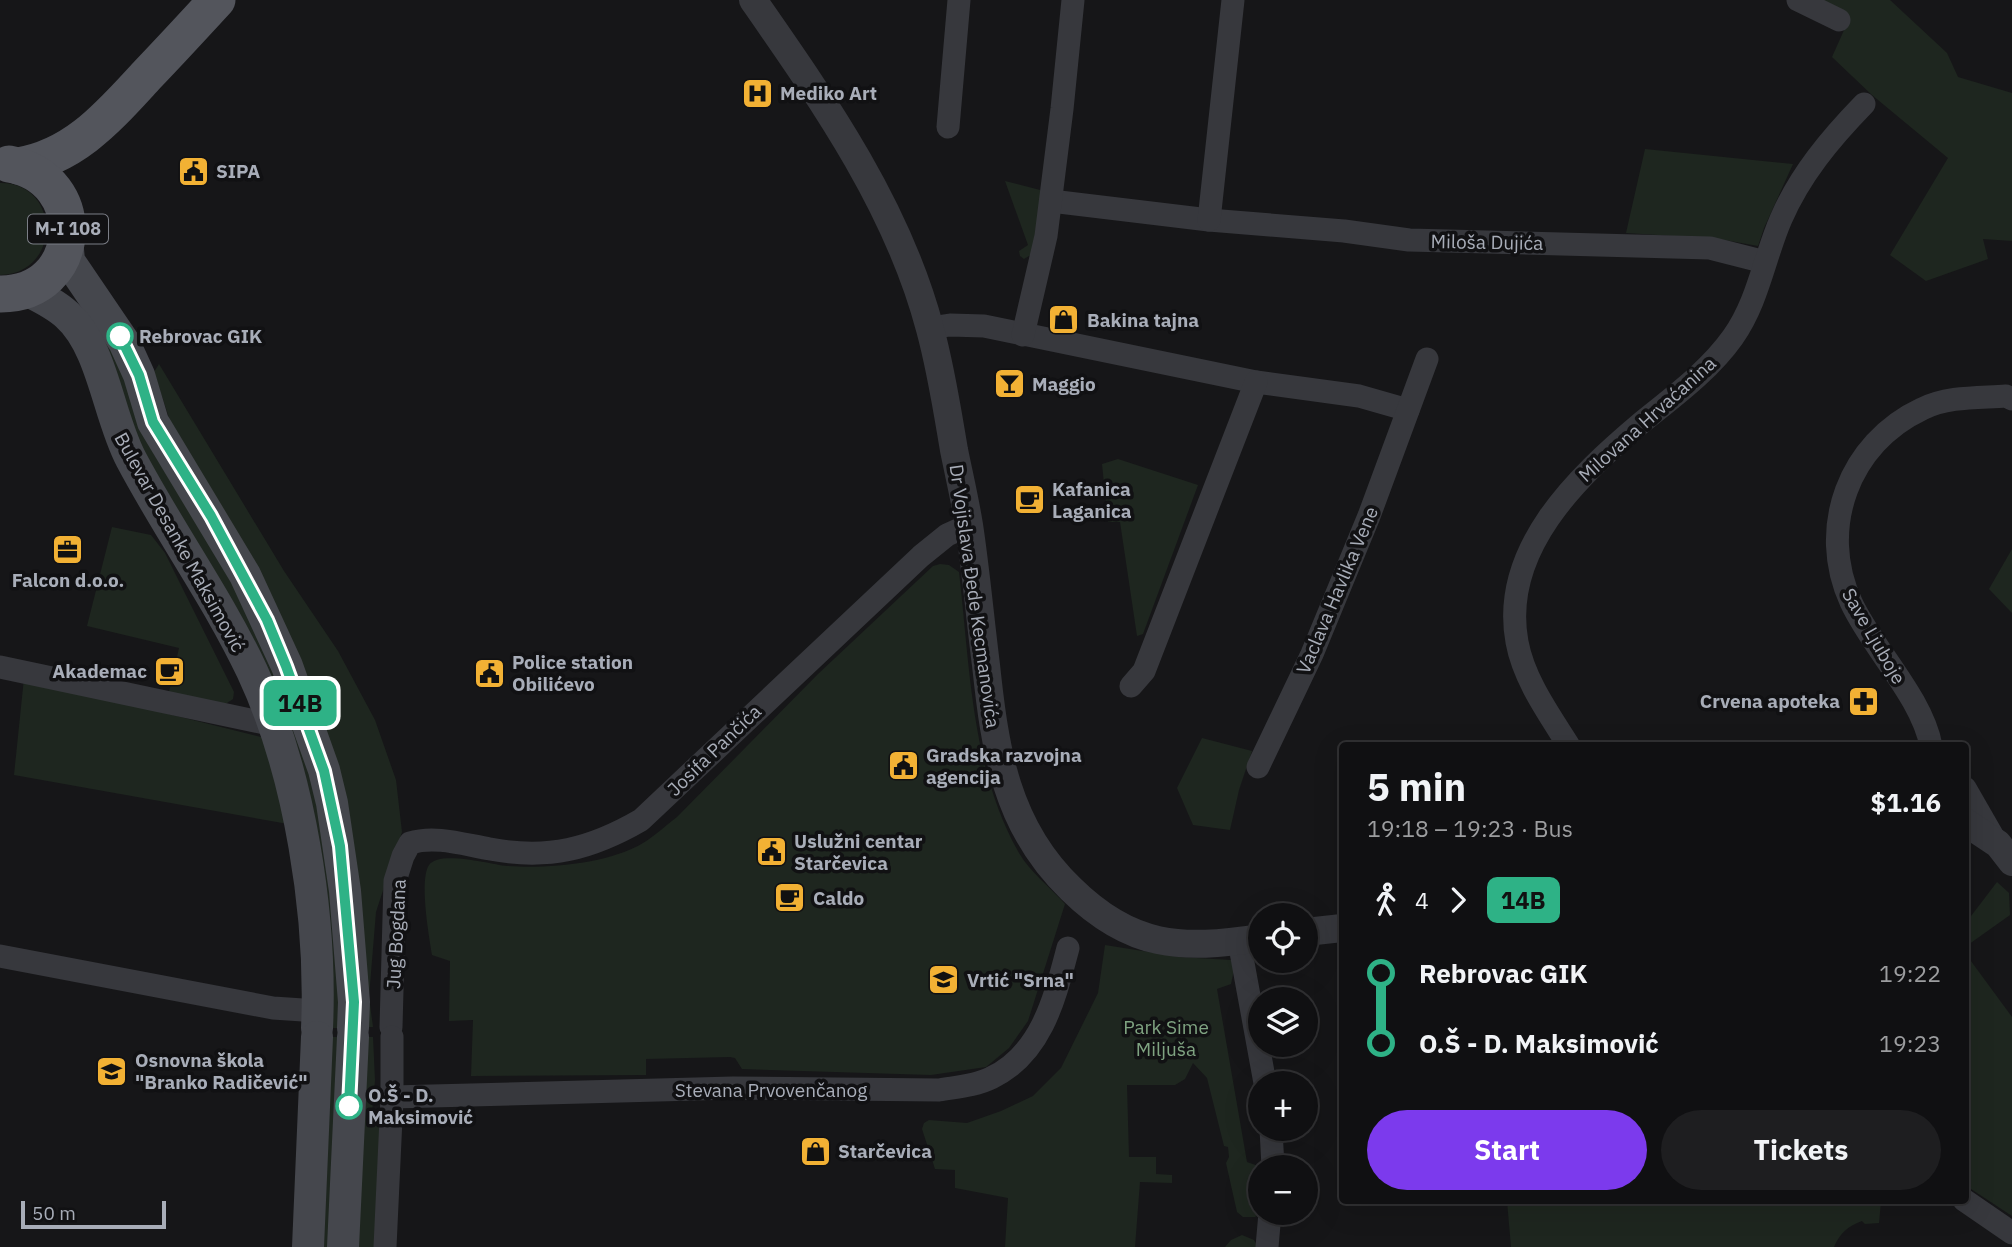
<!DOCTYPE html>
<meta charset="utf-8">
<style>
:root{--surface:#101012;--page:#1e1e20;--text:#f1f3f6;--muted:#9c9d9f;--line:#303032;--accent:#7c3aed}
body{margin:0;font-family:"IBM Plex Sans",sans-serif;background:var(--page);color:var(--text);height:100vh;display:flex;flex-direction:column;font-size:26px;white-space:nowrap}
*{box-sizing:border-box;margin:0}
p{font-size:23px;color:var(--muted)}
.icon{flex:none;width:38px;height:38px;fill:none;stroke:currentColor;stroke-width:2;stroke-linecap:round;stroke-linejoin:round}
.map{position:relative;flex:1;overflow:hidden}
.panel{position:absolute;left:1339px;top:742px;width:630px;height:462px;display:flex;flex-direction:column;background:var(--surface);border-radius:7px;box-shadow:0 7px 28px #0002,0 0 0 2px var(--line)}
.panel>*{flex:none}
.badge{padding:0 14px;border-radius:10px;font-size:24px;line-height:46px}
.buttons{position:absolute;left:1248px;top:903px;display:grid;gap:14px}
.buttons a{display:grid;place-items:center;width:70px;height:70px;border-radius:50%;background:var(--surface);box-shadow:0 7px 28px #0002,0 0 0 2px var(--line);font-size:35px}
.scale{position:absolute;left:21px;bottom:18px;width:145px;box-sizing:border-box;padding-left:7px;border:4px solid #a8adb8;border-top:0;font-size:19px;line-height:24px;white-space:nowrap;color:#a8adb8;-webkit-text-stroke:5px #111113;paint-order:stroke}
.map>.badge{position:absolute;translate:-50% -50%;box-shadow:0 0 0 4px #fff}
.legs{display:flex;align-items:center;gap:10px;height:77px;padding:0 28px;font-size:23px}
.legs p{margin-inline-start:auto}
.overview{display:flex;align-items:center;justify-content:space-between;height:119px;padding:0 28px}
h1{font-size:38px;font-weight:700;line-height:52px}
.cta{display:flex;gap:14px;margin-top:auto;padding:14px 28px}
.cta a{flex:1;height:80px;border-radius:42px;background:var(--accent);color:#fff;font-size:28px;font-weight:700;line-height:80px;text-align:center}
.cta a+a{background:var(--page);color:var(--text)}
ul{padding:0 28px;list-style:none}
li{display:flex;align-items:center;gap:24px;height:70px;font-size:26px}
li i{display:grid;place-items:center;width:10px;height:100%;margin:0 9px;background:currentColor}
li i::after{content:'';width:18px;height:18px;margin:-9px;border:5px solid;border-radius:50%;background:var(--surface)}
li p{margin-inline-start:auto}
li:first-child i{background:linear-gradient(#0000 50%,currentColor 0)}
li:last-child i{background:linear-gradient(currentColor 50%,#0000 0)}
.map>svg:first-child{display:block}
</style>
<div class="map">
<svg width="2012" height="1247" viewBox="0 0 2012 1247">
<rect width="100%" height="100%" fill="#161618"/>
<g fill="#1e261f">
<polygon points="1817,0 1890,0 1947,53 1958,77 2012,93 2012,241 1983,239 1988,259 1926,281 1890,255 1948,158 1872,95 1832,57 1849,19"/>
<polygon points="1645,149 1793,164 1764,228 1758,246 1719,239 1626,233"/>
<polygon points="1005,181 1044,191 1034,253 1024,259 1020,256 1019,251 1028,245"/>
<path d="M 0,183 C 61,182 62,274 0,275 Z"/>
<polygon points="105,327 155,456 227,571 297,725 330,853 342,1028 332,1028 317,849 145,459 104,344"/>
<polygon points="159,364 284,571 338,651 375,720 396,780 402,832 376,912 369,997 373,1027 364,1027 351,841 173,430 154,372"/>
<polygon points="1118,459 1198,485 1143,634 1137,636 1120,522 1108,522 1102,464"/>
<polygon points="112,527 151,535 165,553 234,692 233,699 224,705 169,692 179,648 87,626"/>
<polygon points="2012,549 2012,613 1989,589"/>
<path d="M 940,564 L 949,565 L 959,572 C 970,666 971,769 1019,853 C 1030,872 1051,888 1065,904 L 1028,1021 L 1009,1048 L 986,1067 L 931,1075 L 742,1069 L 735,1058 L 730,1057 L 646,1059 L 646,1075 L 471,1076 L 473,1020 L 449,1021 L 450,961 L 432,955 C 429,936 419,880 429,865 C 439,850 490,864 507,866 C 546,869 608,864 643,843 C 655,836 666,825 677,817 L 818,674 L 933,566 Z"/>
<polygon points="24,678 265,738 288,824 14,775"/>
<polygon points="1202,738 1252,751 1239,790 1230,830 1193,825 1177,788"/>
<polygon points="1997,882 2009,893 2010,915 1965,947 1965,924"/>
<polygon points="1105,945 1180,957 1231,960 1234,970 1231,984 1217,989 1247,1162 1261,1167 1260,1213 1255,1217 1243,1217 1237,1212 1226,1163 1229,1157 1228,1147 1224,1146 1207,1078 1193,1063 1185,1079 1175,1085 1127,1085 1129,1157 1156,1157 1156,1174 1172,1175 1172,1183 1140,1182 1135,1247 1005,1247 1008,1198 955,1188 955,1170 935,1169 922,1129 924,1123 929,1120 967,1123 1001,1111 1033,1096 1061,1068 1098,993"/>
<polygon points="1965,953 2012,1017 2012,1216 1965,1185"/>
<polygon points="332,1037 342,1037 332,1247 321,1247"/>
<polygon points="364,1037 373,1037 375,1080 371,1124 382,1121 376,1247 350,1247"/>
<path d="M 1507,1201 L 1507,1200 L 1881,1201 L 1879,1223 L 1865,1224 L 1862,1221 C 1848,1226 1840,1233 1834,1247 L 1511,1247 Z"/>
<polygon points="1242,1235 1254,1240 1258,1247 1225,1247 1231,1240"/>
</g>
<g fill="none" stroke-linecap="round" stroke-linejoin="round">
<g stroke="#37383d" stroke-width="23">
<polyline points="1798,0 1839,20"/>
<polyline points="948,127 959,0"/>
<polyline points="1051,201 1209,220 1344,231 1409,240 1710,248 1765,262"/>
<polyline points="1209,220 1233,0"/>
<polyline points="930,328 950,325 984,326 1256,382 1359,396 1408,410"/>
<polyline points="1023,335 1046,236 1062,109 1073,0"/>
<polyline points="0,667 274,725"/>
<polyline points="1131,686 1144,671 1256,382"/>
<path d="M 1569,746 C 1549,714 1524,680 1517,642 C 1500,550 1577,477 1641,423 C 1673,397 1709,371 1733,337 C 1758,302 1764,258 1781,219 C 1800,175 1830,139 1864,104"/>
<path d="M 1931,746 C 1922,697 1872,648 1851,602 C 1817,528 1849,443 1922,409 C 1948,396 1979,398 2006,396 L 2012,399"/>
<polyline points="1258,767 1312,654 1369,516 1427,359"/>
<polyline points="1965,788 1996,842"/>
<polyline points="1239,941 1265,1083"/>
<polyline points="0,956 273,1008 318,1011"/>
<path d="M 391,1027 L 395,881 L 403,856 L 410,843 C 436,835 465,845 490,849 C 548,860 591,849 641,820 L 921,556 L 947,535 L 969,525"/>
<path d="M 392,1097 L 733,1088 L 939,1090 C 956,1087 975,1086 991,1078 C 1042,1054 1055,997 1068,948"/>
<polyline points="1271,1129 1273,1167"/>
<polyline points="1964,1200 2012,1233"/>
<polyline points="385,1247 392,1097 392,1037"/>
<polyline points="1267,1247 1270,1213"/>
</g>
<g stroke="#37383d" stroke-width="28">
<path d="M 753,0 C 824,102 898,207 930,329 C 941,369 947,409 954,450 C 959,475 965,500 969,525 C 976,571 980,618 986,665 C 995,750 1006,827 1071,889 C 1131,948 1181,950 1260,938"/>
<polyline points="1965,822 1998,844 2012,862"/>
<polyline points="1306,932 1342,928"/>
</g>
<g stroke="#45474d" stroke-width="32">
<polyline points="67,238 69,261 124,342 139,375 153,422 245,575 287,666 324,770 332,803 345,891 354,1002 353,1028"/>
<path d="M 26,290 C 40,297 55,304 67,315 C 103,347 108,416 131,459 C 169,531 217,597 252,671 C 300,773 322,916 317,1028"/>
<polyline points="308,1247 317,1037"/>
<polyline points="343,1247 353,1037"/>
</g>
<g stroke="#53555c" stroke-width="37">
<path d="M 18,166 C 75,157 110,115 147,75 C 171,50 194,25 217,0"/>
<path d="M 0,294 C 84,295 92,178 9,164"/>
</g>
</g>
<g fill="none" stroke-linecap="round" stroke-linejoin="round">
<defs>
<polyline id="line-1" points="120,336 139,375 153,422 211,516 267,620 286,666 324,771 340,846 354,1002 349,1106"/>
</defs>
<use href="#line-1" stroke="#fff" stroke-width="16"/>
<use href="#line-1" stroke="#2eb286" stroke-width="10"/>
</g>
<defs>
<symbol id="hospital-square" viewBox="-11 -11 22 22"><rect x="-9" y="-9" width="18" height="18" rx="4" fill="#f2b134" stroke="#111113"/><path d="M-5-5h3v3.5h4V-5h3V5h-3V1.5h-4V5h-3Z" fill="#111"/></symbol>
<symbol id="civic-square" viewBox="-11 -11 22 22"><rect x="-9" y="-9" width="18" height="18" rx="4" fill="#f2b134" stroke="#111113"/><path d="M-.6-6.5H3V-4.5H.6V-3L4-1V1h2V6H-6V1h2V-1L-.6-3ZM-1.2 2.5V6h2.4V2.5Z" fill="#111"/></symbol>
<symbol id="shop-square" viewBox="-11 -11 22 22"><rect x="-9" y="-9" width="18" height="18" rx="4" fill="#f2b134" stroke="#111113"/><path d="M-5-2.5h2.3a2.7 3.5 0 0 1 5.4 0H5L5.5 6h-11ZM-1.5-2.5h3a1.5 2.3 0 0 0-3 0Z" fill="#111"/></symbol>
<symbol id="bar-square" viewBox="-11 -11 22 22"><rect x="-9" y="-9" width="18" height="18" rx="4" fill="#f2b134" stroke="#111113"/><path d="M-6-5H6L.8 .8V4.5H3.5V6h-7V4.5H-.8V.8Z" fill="#111"/></symbol>
<symbol id="cafe-square" viewBox="-11 -11 22 22"><rect x="-9" y="-9" width="18" height="18" rx="4" fill="#f2b134" stroke="#111113"/><path d="M-5.5-4.5H6V0H3Q3 3.5 0 3.5H-2.5Q-5.5 3.5-5.5 0ZM3-3.2v2h1.7v-2ZM-6 4.5H4V6H-6Z" fill="#111"/></symbol>
<symbol id="office-square" viewBox="-11 -11 22 22"><rect x="-9" y="-9" width="18" height="18" rx="4" fill="#f2b134" stroke="#111113"/><path d="M-6-3h4V-5.5h4V-3h4V5H-6ZM-1-4.5V-3h2v-1.5ZM-6 0V1H6V0Z" fill="#111"/></symbol>
<symbol id="pharmacy-square" viewBox="-11 -11 22 22"><rect x="-9" y="-9" width="18" height="18" rx="4" fill="#f2b134" stroke="#111113"/><path d="M-2-6h4v4h4v4h-4v4h-4v-4h-4v-4h4Z" fill="#111"/></symbol>
<symbol id="school-square" viewBox="-11 -11 22 22"><rect x="-9" y="-9" width="18" height="18" rx="4" fill="#f2b134" stroke="#111113"/><path d="M0-5L7-2L0 1L-7-2ZM-4 1L0 2.5L4 1V4Q0 6-4 4Z" fill="#111"/></symbol>
</defs>
<g fill-rule="evenodd">
<use href="#hospital-square" x="740" y="76" width="35" height="35"/>
<use href="#civic-square" x="176" y="154" width="35" height="35"/>
<use href="#shop-square" x="1046" y="302" width="35" height="35"/>
<use href="#bar-square" x="992" y="366" width="35" height="35"/>
<use href="#cafe-square" x="1012" y="482" width="35" height="35"/>
<use href="#office-square" x="50" y="532" width="35" height="35"/>
<use href="#cafe-square" x="152" y="654" width="35" height="35"/>
<use href="#civic-square" x="472" y="656" width="35" height="35"/>
<use href="#pharmacy-square" x="1846" y="684" width="35" height="35"/>
<use href="#civic-square" x="886" y="748" width="35" height="35"/>
<use href="#civic-square" x="754" y="834" width="35" height="35"/>
<use href="#cafe-square" x="772" y="880" width="35" height="35"/>
<use href="#school-square" x="926" y="962" width="35" height="35"/>
<use href="#school-square" x="94" y="1054" width="35" height="35"/>
<use href="#shop-square" x="798" y="1134" width="35" height="35"/>
</g>
<g fill="#fff" stroke="#2eb286" stroke-width="3.5">
<circle cx="120" cy="336" r="12"/>
<circle cx="349" cy="1106" r="12"/>
</g>
<g text-anchor="middle" stroke-width="7" stroke-linejoin="round" paint-order="stroke">
<rect fill="#111113" stroke="#7b7e86" stroke-width="2" x="28" y="214.5" width="80" height="29" rx="5"/>
<g font-size="18" font-weight="bold" fill="#a8adb8">
<text x="68" y="235">M-I 108</text>
</g>
<g font-size="19" font-weight="bold" fill="#a8adb8" stroke="#111113" text-anchor="start">
<text x="780" y="100">Mediko Art</text>
<text x="216" y="178">SIPA</text>
<text x="1087" y="327">Bakina tajna</text>
<text x="1032" y="391">Maggio</text>
<text x="1052" y="496">Kafanica<tspan x="1052" dy="22">Laganica</tspan></text>
<text x="68" y="587" text-anchor="middle">Falcon d.o.o.</text>
<text x="512" y="669">Police station<tspan x="512" dy="22">Obilićevo</tspan></text>
<text x="147" y="678" text-anchor="end">Akademac</text>
<text x="1840" y="708" text-anchor="end">Crvena apoteka</text>
<text x="926" y="762">Gradska razvojna<tspan x="926" dy="22">agencija</tspan></text>
<text x="794" y="848">Uslužni centar<tspan x="794" dy="22">Starčevica</tspan></text>
<text x="813" y="905">Caldo</text>
<text x="967" y="987">Vrtić "Srna"</text>
<text x="135" y="1067">Osnovna škola<tspan x="135" dy="22">"Branko Radičević"</tspan></text>
<text x="838" y="1158">Starčevica</text>
</g>
<g font-size="19" fill="#a8adb8" stroke="#111113">
<text transform="translate(1487 242) rotate(1)" y="7">Miloša Dujića</text>
<text transform="translate(1647 419) rotate(-42)" y="7">Milovana Hrvaćanina</text>
<text transform="translate(180 542) rotate(61)" y="7">Bulevar Desanke Maksimović</text>
<text transform="translate(1337 590) rotate(-67)" y="7">Vaclava Havlika Vene</text>
<text transform="translate(975 596) rotate(82)" y="7">Dr Vojislava Đede Kecmanovića</text>
<text transform="translate(1874 636) rotate(60)" y="7">Save Ljuboje</text>
<text transform="translate(714 750) rotate(-44)" y="7">Josifa Pančića</text>
<text transform="translate(396 934) rotate(-87)" y="7">Jug Bogdana</text>
<text x="771" y="1097">Stevana Prvovenčanog</text>
</g>
<g font-size="19" font-weight="bold" fill="#a8adb8" stroke="#111113" text-anchor="start">
<text x="139" y="343">Rebrovac GIK</text>
<text x="368" y="1102">O.Š - D.<tspan x="368" dy="22">Maksimović</tspan></text>
</g>
<g font-size="19" fill="#7fa381" stroke="#111113">
<text x="1166" y="1034">Park Sime<tspan x="1166" dy="22">Miljuša</tspan></text>
</g>
</g>
</svg>
<div class="buttons">
<a><svg class="icon" aria-label="locate" viewBox="0 0 24 24"><circle cx="12" cy="12" r="6"/><path d="M12 2v4M12 18v4M2 12h4M18 12h4"/></svg></a>
<a><svg class="icon" aria-label="layers" viewBox="0 0 24 24"><path d="M12 4l9 5-9 5-9-5zM3 14l9 5 9-5"/></svg></a>
<a>+</a>
<a>−</a>
</div>
<div class="scale">50 m</div>
<b class="badge" style="left:300px;top:703px;background:#2eb286;color:#111">14B</b>
<section class="panel">
<div class="overview"><div><h1>5 min</h1><p>19:18 – 19:23 · Bus</p></div><b>$1.16</b></div>
<div class="legs"><svg class="icon" aria-label="walk" viewBox="0 0 24 24"><circle cx="13" cy="4" r="2"/><path d="M13 8l-2 6 4 7M11 14l-3 7M7 12l3-4h3l4 4"/></svg>4<svg class="icon" aria-label="forward" viewBox="0 0 24 24"><path d="M9 5l7 7-7 7"/></svg><b class="badge" style="background:#2eb286;color:#111">14B</b></div>
<ul>
<li><i style="color:#2eb286"></i><b>Rebrovac GIK</b><p>19:22</p></li>
<li><i style="color:#2eb286"></i><b>O.Š - D. Maksimović</b><p>19:23</p></li>
</ul>
<div class="cta"><a>Start</a><a>Tickets</a></div>
</section>
</div>
